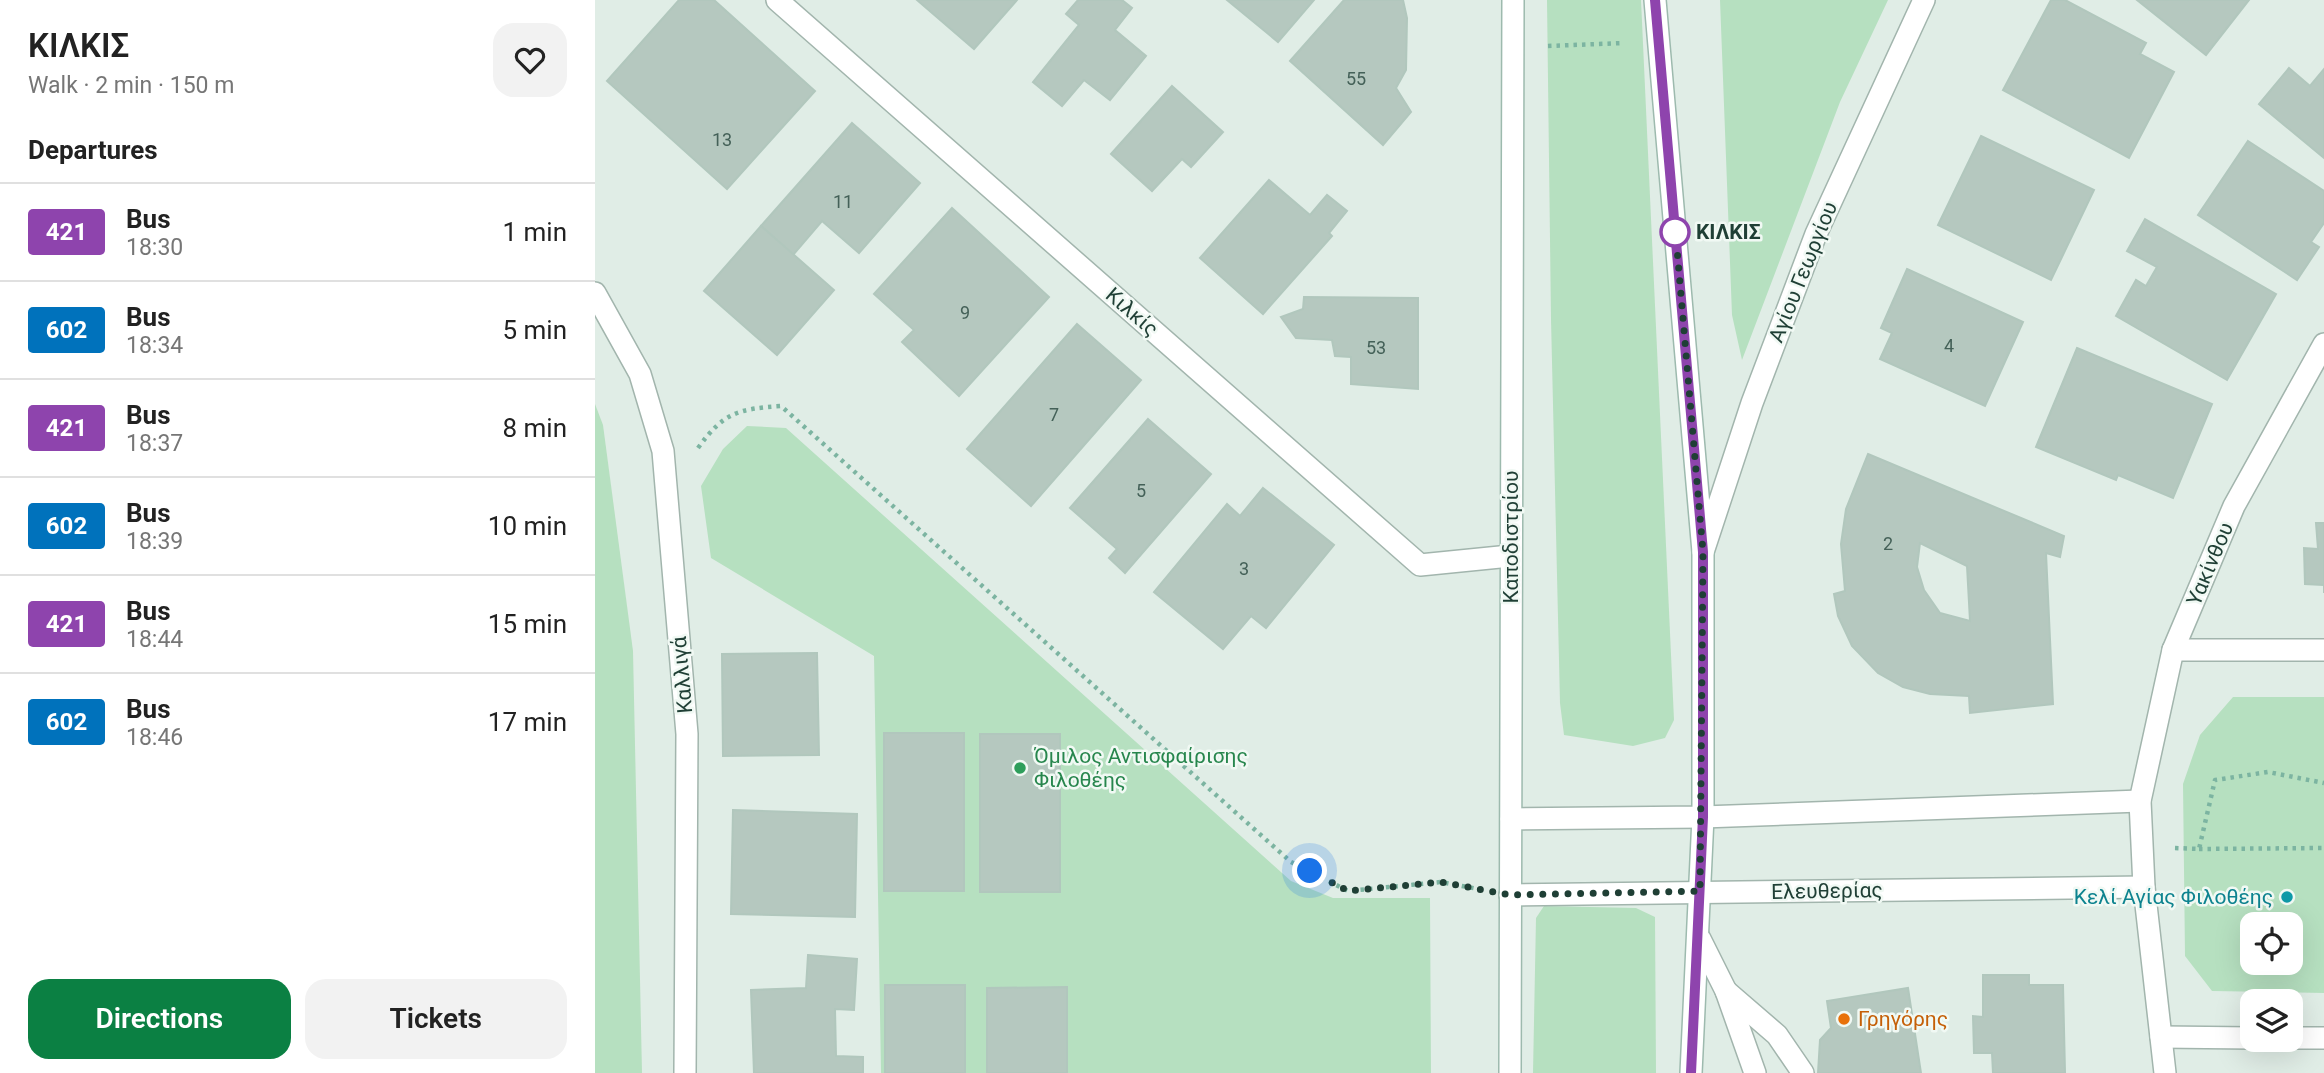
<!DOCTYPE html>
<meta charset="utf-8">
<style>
:root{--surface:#fff;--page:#f2f2f2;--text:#222;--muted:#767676;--line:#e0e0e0;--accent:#0b8043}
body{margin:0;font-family:Roboto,sans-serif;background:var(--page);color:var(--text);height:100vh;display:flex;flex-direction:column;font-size:26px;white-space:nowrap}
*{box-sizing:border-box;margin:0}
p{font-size:23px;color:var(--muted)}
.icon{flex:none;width:38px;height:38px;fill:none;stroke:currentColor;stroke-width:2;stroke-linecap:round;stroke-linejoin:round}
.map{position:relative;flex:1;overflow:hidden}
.side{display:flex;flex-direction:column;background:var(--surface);width:595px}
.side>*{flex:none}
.badge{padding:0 14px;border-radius:5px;font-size:24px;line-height:46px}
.fabs{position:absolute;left:1645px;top:912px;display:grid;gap:14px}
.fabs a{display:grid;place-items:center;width:63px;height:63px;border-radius:14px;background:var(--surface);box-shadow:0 7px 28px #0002;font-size:35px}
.you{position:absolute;width:35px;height:35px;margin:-18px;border:5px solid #fff;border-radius:50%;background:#1a73e8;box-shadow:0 0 0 10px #1a73e833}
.map>.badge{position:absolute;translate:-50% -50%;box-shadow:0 0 0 4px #fff}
h2{padding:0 28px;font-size:26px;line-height:63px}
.round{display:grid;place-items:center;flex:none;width:74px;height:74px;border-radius:21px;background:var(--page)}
.overview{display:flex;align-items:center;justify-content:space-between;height:119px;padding:0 28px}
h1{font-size:33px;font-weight:600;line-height:52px}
.cta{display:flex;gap:14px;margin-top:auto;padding:14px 28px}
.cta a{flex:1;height:80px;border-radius:21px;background:var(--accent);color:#fff;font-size:28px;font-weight:600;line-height:80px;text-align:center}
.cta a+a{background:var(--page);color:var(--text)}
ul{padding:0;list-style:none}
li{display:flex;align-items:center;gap:21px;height:98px;padding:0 28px;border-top:2px solid var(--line)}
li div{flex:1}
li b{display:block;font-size:26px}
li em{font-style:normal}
li .badge{min-width:77px;font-weight:700;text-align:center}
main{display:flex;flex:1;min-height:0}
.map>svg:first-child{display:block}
</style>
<main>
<section class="side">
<div class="overview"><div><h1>ΚΙΛΚΙΣ</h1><p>Walk · 2 min · 150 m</p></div><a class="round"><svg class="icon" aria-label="heart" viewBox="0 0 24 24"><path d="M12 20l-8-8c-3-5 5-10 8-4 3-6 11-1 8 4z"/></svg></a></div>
<h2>Departures</h2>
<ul>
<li><span class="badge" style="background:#8e44ad;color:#fff">421</span><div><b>Bus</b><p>18:30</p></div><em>1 min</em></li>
<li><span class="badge" style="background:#0072bc;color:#fff">602</span><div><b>Bus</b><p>18:34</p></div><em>5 min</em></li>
<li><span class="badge" style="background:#8e44ad;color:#fff">421</span><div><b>Bus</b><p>18:37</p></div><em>8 min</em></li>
<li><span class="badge" style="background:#0072bc;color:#fff">602</span><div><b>Bus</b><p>18:39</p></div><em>10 min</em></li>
<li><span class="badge" style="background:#8e44ad;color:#fff">421</span><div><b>Bus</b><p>18:44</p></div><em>15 min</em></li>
<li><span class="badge" style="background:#0072bc;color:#fff">602</span><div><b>Bus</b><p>18:46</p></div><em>17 min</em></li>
</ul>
<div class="cta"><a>Directions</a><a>Tickets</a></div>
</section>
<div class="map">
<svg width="1729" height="1073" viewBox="0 0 1729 1073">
<rect width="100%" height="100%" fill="#e0ede6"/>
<g fill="#b6e0c0" fill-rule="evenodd">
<polygon points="952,0 1046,0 1079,720 1070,738 1038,746 969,735 965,703 956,319"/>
<polygon points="1125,0 1293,0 1245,102 1147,360 1137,315"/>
<polygon points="0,404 8,425 38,651 47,1073 0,1073"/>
<polygon points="152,426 191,428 696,881 738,898 835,898 836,1073 286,1073 279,656 116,558 106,486 128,449"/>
<path d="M 1638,697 L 1729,697 L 1729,993 L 1617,991 L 1590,956 L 1588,784 L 1605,735 ZM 1657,924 L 1696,924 L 1696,962 L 1657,962 Z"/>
<polygon points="949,906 1041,908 1060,917 1061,1073 938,1073 941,918"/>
</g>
<g fill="#b5c8bf" stroke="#b1c7bd" stroke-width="2" fill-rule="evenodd">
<polygon points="84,0 119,0 220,91 132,189 12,81"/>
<polygon points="322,0 422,0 379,49"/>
<polygon points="483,0 527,0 537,8 520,30 551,56 515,100 489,80 467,106 438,82 484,25 471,14"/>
<polygon points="632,0 719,0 683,42"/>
<polygon points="749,0 808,0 812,18 811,70 801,88 816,112 788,145 695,61"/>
<polygon points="1456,0 1470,0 1551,43 1545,54 1579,72 1534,158 1408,90"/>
<polygon points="1542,0 1654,0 1611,55"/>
<polygon points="1694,68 1715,86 1729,69 1729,158 1664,104"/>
<polygon points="577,86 628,132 596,167 587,159 557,191 516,154"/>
<polygon points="257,123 325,183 264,253 227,221 198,255 166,226"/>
<polygon points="1386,136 1499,190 1456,280 1343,225"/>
<polygon points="1653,141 1729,191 1729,223 1716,242 1724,247 1702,280 1603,215"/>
<polygon points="674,180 715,215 732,195 752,211 734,233 737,236 668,314 605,258"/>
<polygon points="357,208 454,297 364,396 307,342 319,330 279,294"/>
<polygon points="1550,219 1681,294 1632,380 1521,316 1541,280 1551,286 1562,267 1532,251"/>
<polygon points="166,226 239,290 182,355 109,291"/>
<polygon points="1312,269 1428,322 1390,406 1285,359 1297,333 1286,328"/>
<polygon points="709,297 823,298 823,389 756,384 756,357 740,356 737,340 701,338 686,317 708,309"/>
<polygon points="482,324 546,380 436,506 372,449"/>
<polygon points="1482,348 1617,404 1578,498 1523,475 1521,480 1441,447"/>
<polygon points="553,419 616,474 530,573 514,558 522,549 475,508"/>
<path d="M 1273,454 L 1469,536 L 1465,557 L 1451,553 L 1458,704 L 1375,713 L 1374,696 L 1335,694 L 1308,687 L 1283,673 L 1257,646 L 1243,616 L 1239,594 L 1250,591 L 1246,544 L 1251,509 ZM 1325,543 L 1372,566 L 1375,621 L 1345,613 L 1329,590 L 1322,567 Z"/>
<polygon points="668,488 739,545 671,628 656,616 628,649 559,592 632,504 645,516"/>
<polygon points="1721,523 1729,523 1729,593 1729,585 1710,584 1709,548 1723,549"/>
<polygon points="222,653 224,755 128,756 127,654"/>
<rect x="289" y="733" width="80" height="158"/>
<rect x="385" y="734" width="80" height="158"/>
<polygon points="138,810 262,814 260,917 136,914"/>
<polygon points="213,955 262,959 259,1010 240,1009 241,1056 268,1057 268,1073 159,1073 156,990 211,988"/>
<polygon points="1388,975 1434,975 1434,985 1468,985 1470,1073 1398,1073 1397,1053 1379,1053 1378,1016 1388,1017"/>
<rect x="290" y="985" width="80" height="88"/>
<polygon points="472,987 472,1073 392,1073 392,988"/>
<polygon points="1313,988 1326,1073 1223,1073 1225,1040 1236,1028 1232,1001"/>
</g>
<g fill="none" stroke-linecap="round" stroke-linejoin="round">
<defs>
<polyline id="service" points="1131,991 1182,1035 1208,1073"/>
<g id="minor">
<polyline points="182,0 825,565 915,556"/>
<polyline points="0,293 45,374 68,451 92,734 90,1073"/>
<polyline points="1108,552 1157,403 1221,234 1329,0"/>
<polyline points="1578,650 1729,650"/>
<polyline points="916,819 1108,817 1545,801"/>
<polyline points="915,895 1549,887"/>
<polyline points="1105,939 1131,991 1160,1073"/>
<polyline points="1566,1037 1657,1038"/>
<polyline points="1696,1038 1729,1038"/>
<polyline points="1570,1073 1549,887 1545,801 1578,650 1639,506 1729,344"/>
</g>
<g id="secondary">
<polyline points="1060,0 1108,552 1108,817 1096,1073"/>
<polyline points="915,1073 918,0"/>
</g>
</defs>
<use href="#service" stroke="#a2b5ad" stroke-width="24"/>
<use href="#minor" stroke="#a2b5ad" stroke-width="24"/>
<use href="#secondary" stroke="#9dbaae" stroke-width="24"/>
<g stroke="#7cb4a1" stroke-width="4.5" stroke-dasharray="3.5 5" stroke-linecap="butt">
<polyline points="953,46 1029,43"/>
<path d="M 103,448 C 129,412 143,409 186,406 L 696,862 L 753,891 L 846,882 L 883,889"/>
<polyline points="1580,848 1604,849 1620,780 1673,772 1729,783"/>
<polyline points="1604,849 1729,848"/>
</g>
<use href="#service" stroke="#fff" stroke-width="21"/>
<use href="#minor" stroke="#fff" stroke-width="21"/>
<use href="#secondary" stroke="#fff" stroke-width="21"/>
</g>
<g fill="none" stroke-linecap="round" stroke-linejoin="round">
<defs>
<polyline id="line" points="1060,0 1108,552 1108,817 1096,1073"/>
</defs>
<use href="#line" stroke="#fff" stroke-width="16"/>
<use href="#line" stroke="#8e44ad" stroke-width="10"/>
<polyline stroke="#1f3f35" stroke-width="7" stroke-dasharray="0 12.6" points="715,871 753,891 846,882 915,895 1105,891 1108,552 1080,225 1080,232"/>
</g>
<circle fill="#fff" stroke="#8e44ad" stroke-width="3.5" cx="1080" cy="232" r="14"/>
<circle fill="#2e9e5b" stroke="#f1f9f4" stroke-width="2.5" cx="425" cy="768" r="7"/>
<circle fill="#0f9aa8" stroke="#f1f9f4" stroke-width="2.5" cx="1692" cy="897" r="7"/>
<circle fill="#e8710a" stroke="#f1f9f4" stroke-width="2.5" cx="1249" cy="1019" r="7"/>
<g text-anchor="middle" stroke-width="5" stroke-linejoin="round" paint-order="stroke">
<g font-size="18" fill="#446158">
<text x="761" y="85">55</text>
<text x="127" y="146">13</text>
<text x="248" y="208">11</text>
<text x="370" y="319">9</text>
<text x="1354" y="352">4</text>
<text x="781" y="354">53</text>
<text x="459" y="421">7</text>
<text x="546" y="497">5</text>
<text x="1293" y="550">2</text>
<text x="649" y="575">3</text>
</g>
<g font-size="21" font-weight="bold" fill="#1f3f35" stroke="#f1f9f4" text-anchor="start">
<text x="1101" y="239">ΚΙΛΚΙΣ</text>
</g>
<g font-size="21" fill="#1f3f35" stroke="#f1f9f4">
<text transform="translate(1208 272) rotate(-68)" y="7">Αγίου Γεωργίου</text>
<text transform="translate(537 312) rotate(41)" y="7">Κιλκίς</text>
<text transform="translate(916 537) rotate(-90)" y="7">Καποδιστρίου</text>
<text transform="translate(1615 564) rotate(-67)" y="7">Υακίνθου</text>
<text transform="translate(87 675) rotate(-95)" y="7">Καλλιγά</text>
<text transform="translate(1232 891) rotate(-1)" y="7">Ελευθερίας</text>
</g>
<g font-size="21" fill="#27864d" stroke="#f1f9f4" text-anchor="start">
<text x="439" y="763">Όμιλος Αντισφαίρισης<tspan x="439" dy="24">Φιλοθέης</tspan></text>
</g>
<g font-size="21" fill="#0d838f" stroke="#f1f9f4" text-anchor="end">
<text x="1678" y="904">Κελί Αγίας Φιλοθέης</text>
</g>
<g font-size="21" fill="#c56008" stroke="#f1f9f4" text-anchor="start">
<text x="1263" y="1026">Γρηγόρης</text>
</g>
</g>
</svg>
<div class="fabs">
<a><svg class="icon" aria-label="locate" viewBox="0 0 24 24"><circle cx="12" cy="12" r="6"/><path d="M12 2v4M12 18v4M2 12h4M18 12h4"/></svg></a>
<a><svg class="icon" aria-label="layers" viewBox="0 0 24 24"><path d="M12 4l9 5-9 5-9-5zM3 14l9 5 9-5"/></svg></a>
</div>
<div class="you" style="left:715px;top:871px"></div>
</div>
</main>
